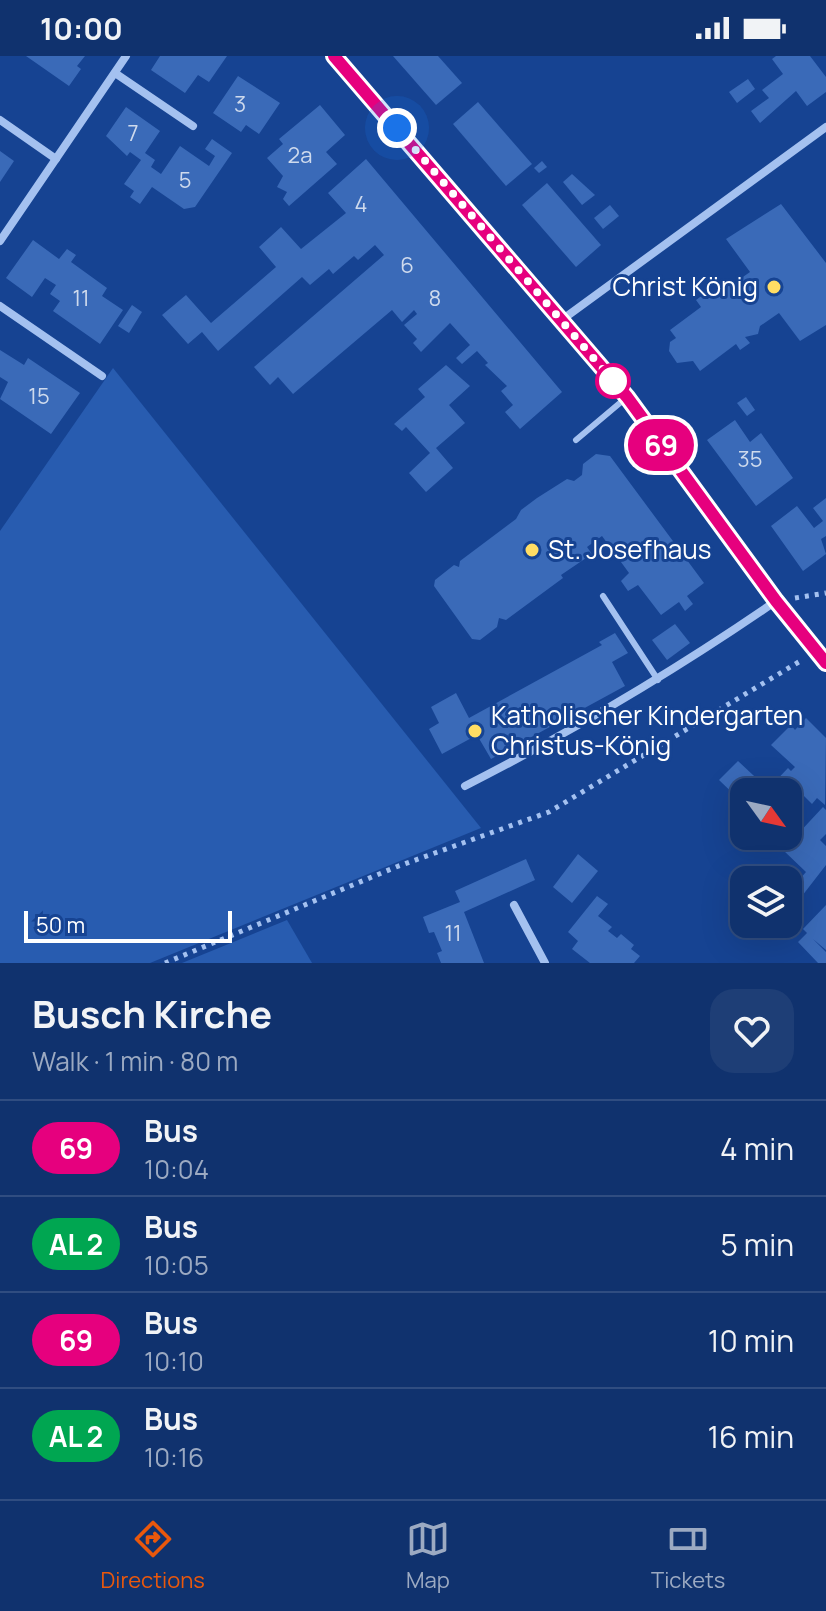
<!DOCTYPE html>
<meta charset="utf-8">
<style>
:root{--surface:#10326e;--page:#1e3e76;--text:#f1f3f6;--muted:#9caac2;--line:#304d81;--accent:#ea580c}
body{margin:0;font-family:Manrope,sans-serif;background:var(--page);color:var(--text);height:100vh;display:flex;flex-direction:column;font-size:30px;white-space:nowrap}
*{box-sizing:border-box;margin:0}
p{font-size:26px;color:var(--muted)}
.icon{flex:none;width:44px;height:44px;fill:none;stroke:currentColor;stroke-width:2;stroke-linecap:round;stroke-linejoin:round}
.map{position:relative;height:907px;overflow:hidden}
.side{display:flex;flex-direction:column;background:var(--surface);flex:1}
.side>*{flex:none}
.badge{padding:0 16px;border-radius:26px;font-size:28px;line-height:52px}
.needle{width:52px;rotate:123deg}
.controls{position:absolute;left:730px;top:722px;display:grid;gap:16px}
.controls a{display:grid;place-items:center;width:72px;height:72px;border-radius:16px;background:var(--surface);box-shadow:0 8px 32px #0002,0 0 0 2px var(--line);font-size:40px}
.scale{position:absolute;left:24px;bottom:20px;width:208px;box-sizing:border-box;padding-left:8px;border:4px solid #fff;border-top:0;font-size:22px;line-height:28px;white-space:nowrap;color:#fff;-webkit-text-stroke:6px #164392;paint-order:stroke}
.you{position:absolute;width:40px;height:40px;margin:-20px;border:6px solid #fff;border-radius:50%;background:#1a73e8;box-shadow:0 0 0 12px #1a73e833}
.map>.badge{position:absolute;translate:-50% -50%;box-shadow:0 0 0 4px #fff}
.round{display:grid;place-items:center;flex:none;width:84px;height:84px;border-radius:24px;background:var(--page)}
.overview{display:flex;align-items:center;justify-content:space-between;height:136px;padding:0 32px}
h1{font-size:38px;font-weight:700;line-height:60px}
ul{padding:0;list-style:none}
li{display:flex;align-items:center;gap:24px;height:96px;padding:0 32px;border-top:2px solid var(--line)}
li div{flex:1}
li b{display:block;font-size:30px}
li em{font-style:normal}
li .badge{min-width:88px;font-weight:700;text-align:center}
.status{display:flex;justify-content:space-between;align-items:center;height:56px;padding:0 40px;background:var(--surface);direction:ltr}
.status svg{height:22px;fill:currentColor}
.tab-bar{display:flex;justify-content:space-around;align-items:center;height:112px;border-top:2px solid var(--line);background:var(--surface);font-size:22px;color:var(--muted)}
.tab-bar a{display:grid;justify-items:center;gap:4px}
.tab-bar .selected{color:var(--accent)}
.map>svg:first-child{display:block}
</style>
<div class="status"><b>10:00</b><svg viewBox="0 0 49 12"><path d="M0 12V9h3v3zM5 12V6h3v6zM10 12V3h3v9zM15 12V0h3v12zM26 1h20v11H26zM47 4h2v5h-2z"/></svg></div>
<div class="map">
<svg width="826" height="907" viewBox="0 0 826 907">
<rect width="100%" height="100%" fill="#164392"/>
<g fill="#285cb0">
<polygon points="113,312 481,772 150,907 0,907 0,475"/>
<polygon points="287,864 312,907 182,907"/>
</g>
<g fill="#3a6ab8">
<polygon points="26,0 85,0 77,10 81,13 69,30"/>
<polygon points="160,0 227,0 209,26 198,19 185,37 151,14"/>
<polygon points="393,0 438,0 462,27 436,49"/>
<polygon points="776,0 810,0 826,21 826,36 807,50 796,35 760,67 751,55 769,42 762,34 783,18 772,3"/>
<polygon points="238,20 280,47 259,78 246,69 241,76 213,57"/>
<polygon points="748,23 755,33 737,47 729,36"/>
<polygon points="478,46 532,108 506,130 453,68"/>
<polygon points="320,49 345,79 326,96 337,108 289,150 283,143 287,136 277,131 283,120 267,102 283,88 279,83"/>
<polygon points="126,51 160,75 145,97 155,104 151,111 161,118 180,90 209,110 215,100 205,93 212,83 232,97 195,151 184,153 152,131 140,148 130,141 134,135 124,128 141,104 130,96 127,100 106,80"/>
<polygon points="0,95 14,105 0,126"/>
<polygon points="366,103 562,336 520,373 505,356 513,349 501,335 507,330 485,309 488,307 477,295 462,308 456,302 470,289 450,267 421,296 413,287 417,283 404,269 417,258 414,254 402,266 392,254 293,338 278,321 270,329 254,311 384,199 375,189 358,204 354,200 333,218 329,213 310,229 302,221 218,295 202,276 188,288 162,259 186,239 211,267 276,211 259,191 281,171 301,193 346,157 328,137"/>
<polygon points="542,105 547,111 539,117 534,112"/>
<polygon points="572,118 595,139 582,149 563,126"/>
<polygon points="547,127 601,189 576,211 522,149"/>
<polygon points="781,148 826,207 826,269 800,285 779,257 760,270 758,278 745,281 750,287 740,294 736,288 700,315 693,305 677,307 669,295 670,286 676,282 670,274 701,251 696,244 711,233 716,240 723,229 730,230 750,216 726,183"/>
<polygon points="610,149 619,160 603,173 594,162"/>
<polygon points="33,184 59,203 67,193 76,199 71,206 107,232 102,240 123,254 100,288 53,255 60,245 50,238 56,229 45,222 32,241 6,222"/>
<polygon points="132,249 142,256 129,277 118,270"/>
<polygon points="0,294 24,309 28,302 80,337 51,378 0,343 8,326 0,321"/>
<polygon points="446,309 470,330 449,349 465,367 436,392 453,412 426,436 409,417 430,397 406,371 402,375 394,368 425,341 418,333"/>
<polygon points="746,341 755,354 747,360 737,347"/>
<polygon points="735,364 750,386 761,377 793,422 756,450 707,384"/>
<polygon points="596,398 610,400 704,527 687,540 693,548 685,555 679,546 661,559 638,529 628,535 621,525 629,517 602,480 587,491 592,498 561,519 563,522 506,564 499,562 497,571 480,584 472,583 434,530 435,524 454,509 459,511 460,505 516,463 521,454 537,442 567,423 574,425 582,419 583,408"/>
<polygon points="826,442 826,480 821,483 826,498 803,515 771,470 797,450 814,472 823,465 813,452"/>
<polygon points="675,568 690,587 667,604 652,584"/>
<polygon points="615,577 628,597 612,606 625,630 491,703 477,679 442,698 429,673 439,667 431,651 456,637 469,662 602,589 599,586"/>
<polygon points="806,662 826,682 825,749 817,742 812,748 796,732 788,741 788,736 744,736 744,748 719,724 738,705 768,733 788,712 791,715 795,711 771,689 791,669 795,674"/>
<polygon points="823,751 826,754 826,778 820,784 826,790 826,809 802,840 793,831 806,816 783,794"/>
<polygon points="578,798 598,815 572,847 553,831"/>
<polygon points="526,803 535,824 464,856 484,907 441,907 437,897 442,895 434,876 429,877 423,861 460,846 455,835"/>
<polygon points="597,840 608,848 598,860 612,871 608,875 617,882 621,878 634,889 631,893 640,900 634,907 590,907 572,893 578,885 568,876"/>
<polygon points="826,849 826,894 813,883 826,896 826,907 818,907 798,886 807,877 803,873"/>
</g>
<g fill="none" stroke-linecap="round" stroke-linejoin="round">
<g stroke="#a4c1f0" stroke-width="5" stroke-dasharray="4 6" stroke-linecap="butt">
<polyline points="795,542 826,537"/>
<polyline points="165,907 396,811 549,756 802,604"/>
</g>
<g stroke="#a4c1f0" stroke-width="6">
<polyline points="576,384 627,341"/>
<polyline points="603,540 658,624"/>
</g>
<g stroke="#a4c1f0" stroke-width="8">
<polyline points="334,0 627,341 776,545 826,607"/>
<polyline points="115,17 193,70"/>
<polyline points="0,64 56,103"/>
<polyline points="0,185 126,0"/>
<polyline points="0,250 102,320"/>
<polyline points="563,263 826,71"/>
<path d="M 465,730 C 573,675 676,614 776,545"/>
<polyline points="514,849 545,907"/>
</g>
</g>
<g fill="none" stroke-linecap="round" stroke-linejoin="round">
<defs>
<polyline id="line" points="334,0 627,341 776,545 826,607"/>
</defs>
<use href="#line" stroke="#fff" stroke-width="18"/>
<use href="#line" stroke="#e6007e" stroke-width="12"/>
<polyline stroke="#fff" stroke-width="8" stroke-dasharray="0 14.4" points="397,72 613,325"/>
</g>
<g fill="#ffdd64" stroke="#164392" stroke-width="3">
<circle cx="774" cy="231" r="8"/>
<circle cx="532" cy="494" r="8"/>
<circle cx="475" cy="675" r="8"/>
</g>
<circle fill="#fff" stroke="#e6007e" stroke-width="4" cx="613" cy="325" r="16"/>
<g text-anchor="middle" stroke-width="6" stroke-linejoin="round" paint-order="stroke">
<g font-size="22" fill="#cedaed">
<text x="240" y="56">3</text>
<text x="133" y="85">7</text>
<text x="300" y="107">2a</text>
<text x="185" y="132">5</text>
<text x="361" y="156">4</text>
<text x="407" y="217">6</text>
<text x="81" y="250">11</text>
<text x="435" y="250">8</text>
<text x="39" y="348">15</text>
<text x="750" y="411">35</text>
<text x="453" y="885">11</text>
</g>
<g font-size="26" fill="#fff" stroke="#164392" text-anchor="start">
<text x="758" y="240" text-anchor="end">Christ König</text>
<text x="548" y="503">St. Josefhaus</text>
<text x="491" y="669">Katholischer Kindergarten<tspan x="491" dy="30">Christus-König</tspan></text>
</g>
</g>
</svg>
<div class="controls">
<a><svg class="needle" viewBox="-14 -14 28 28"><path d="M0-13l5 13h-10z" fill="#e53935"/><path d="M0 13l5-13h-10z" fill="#9caac2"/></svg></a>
<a><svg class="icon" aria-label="layers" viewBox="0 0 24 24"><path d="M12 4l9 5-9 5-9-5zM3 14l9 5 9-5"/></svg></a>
</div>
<div class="scale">50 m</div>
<div class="you" style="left:397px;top:72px"></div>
<b class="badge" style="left:661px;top:389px;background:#e6007e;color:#fff">69</b>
</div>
<section class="side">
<div class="overview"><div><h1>Busch Kirche</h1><p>Walk · 1 min · 80 m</p></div><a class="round"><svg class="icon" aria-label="heart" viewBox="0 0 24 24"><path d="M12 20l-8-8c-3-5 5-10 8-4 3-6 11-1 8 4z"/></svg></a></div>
<ul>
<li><span class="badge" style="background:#e6007e;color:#fff">69</span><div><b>Bus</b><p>10:04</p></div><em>4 min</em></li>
<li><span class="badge" style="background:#00a651;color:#fff">AL 2</span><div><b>Bus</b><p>10:05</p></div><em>5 min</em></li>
<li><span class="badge" style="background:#e6007e;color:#fff">69</span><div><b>Bus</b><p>10:10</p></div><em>10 min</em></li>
<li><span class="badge" style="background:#00a651;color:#fff">AL 2</span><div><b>Bus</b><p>10:16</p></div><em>16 min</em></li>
</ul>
</section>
<nav class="tab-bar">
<a class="selected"><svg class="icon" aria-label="directions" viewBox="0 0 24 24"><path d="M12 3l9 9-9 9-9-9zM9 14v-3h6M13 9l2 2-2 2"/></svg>Directions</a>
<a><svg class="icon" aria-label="map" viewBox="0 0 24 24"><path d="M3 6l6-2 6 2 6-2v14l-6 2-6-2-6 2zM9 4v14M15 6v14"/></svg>Map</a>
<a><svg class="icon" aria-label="tickets" viewBox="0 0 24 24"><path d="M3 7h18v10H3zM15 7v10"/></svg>Tickets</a>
</nav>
